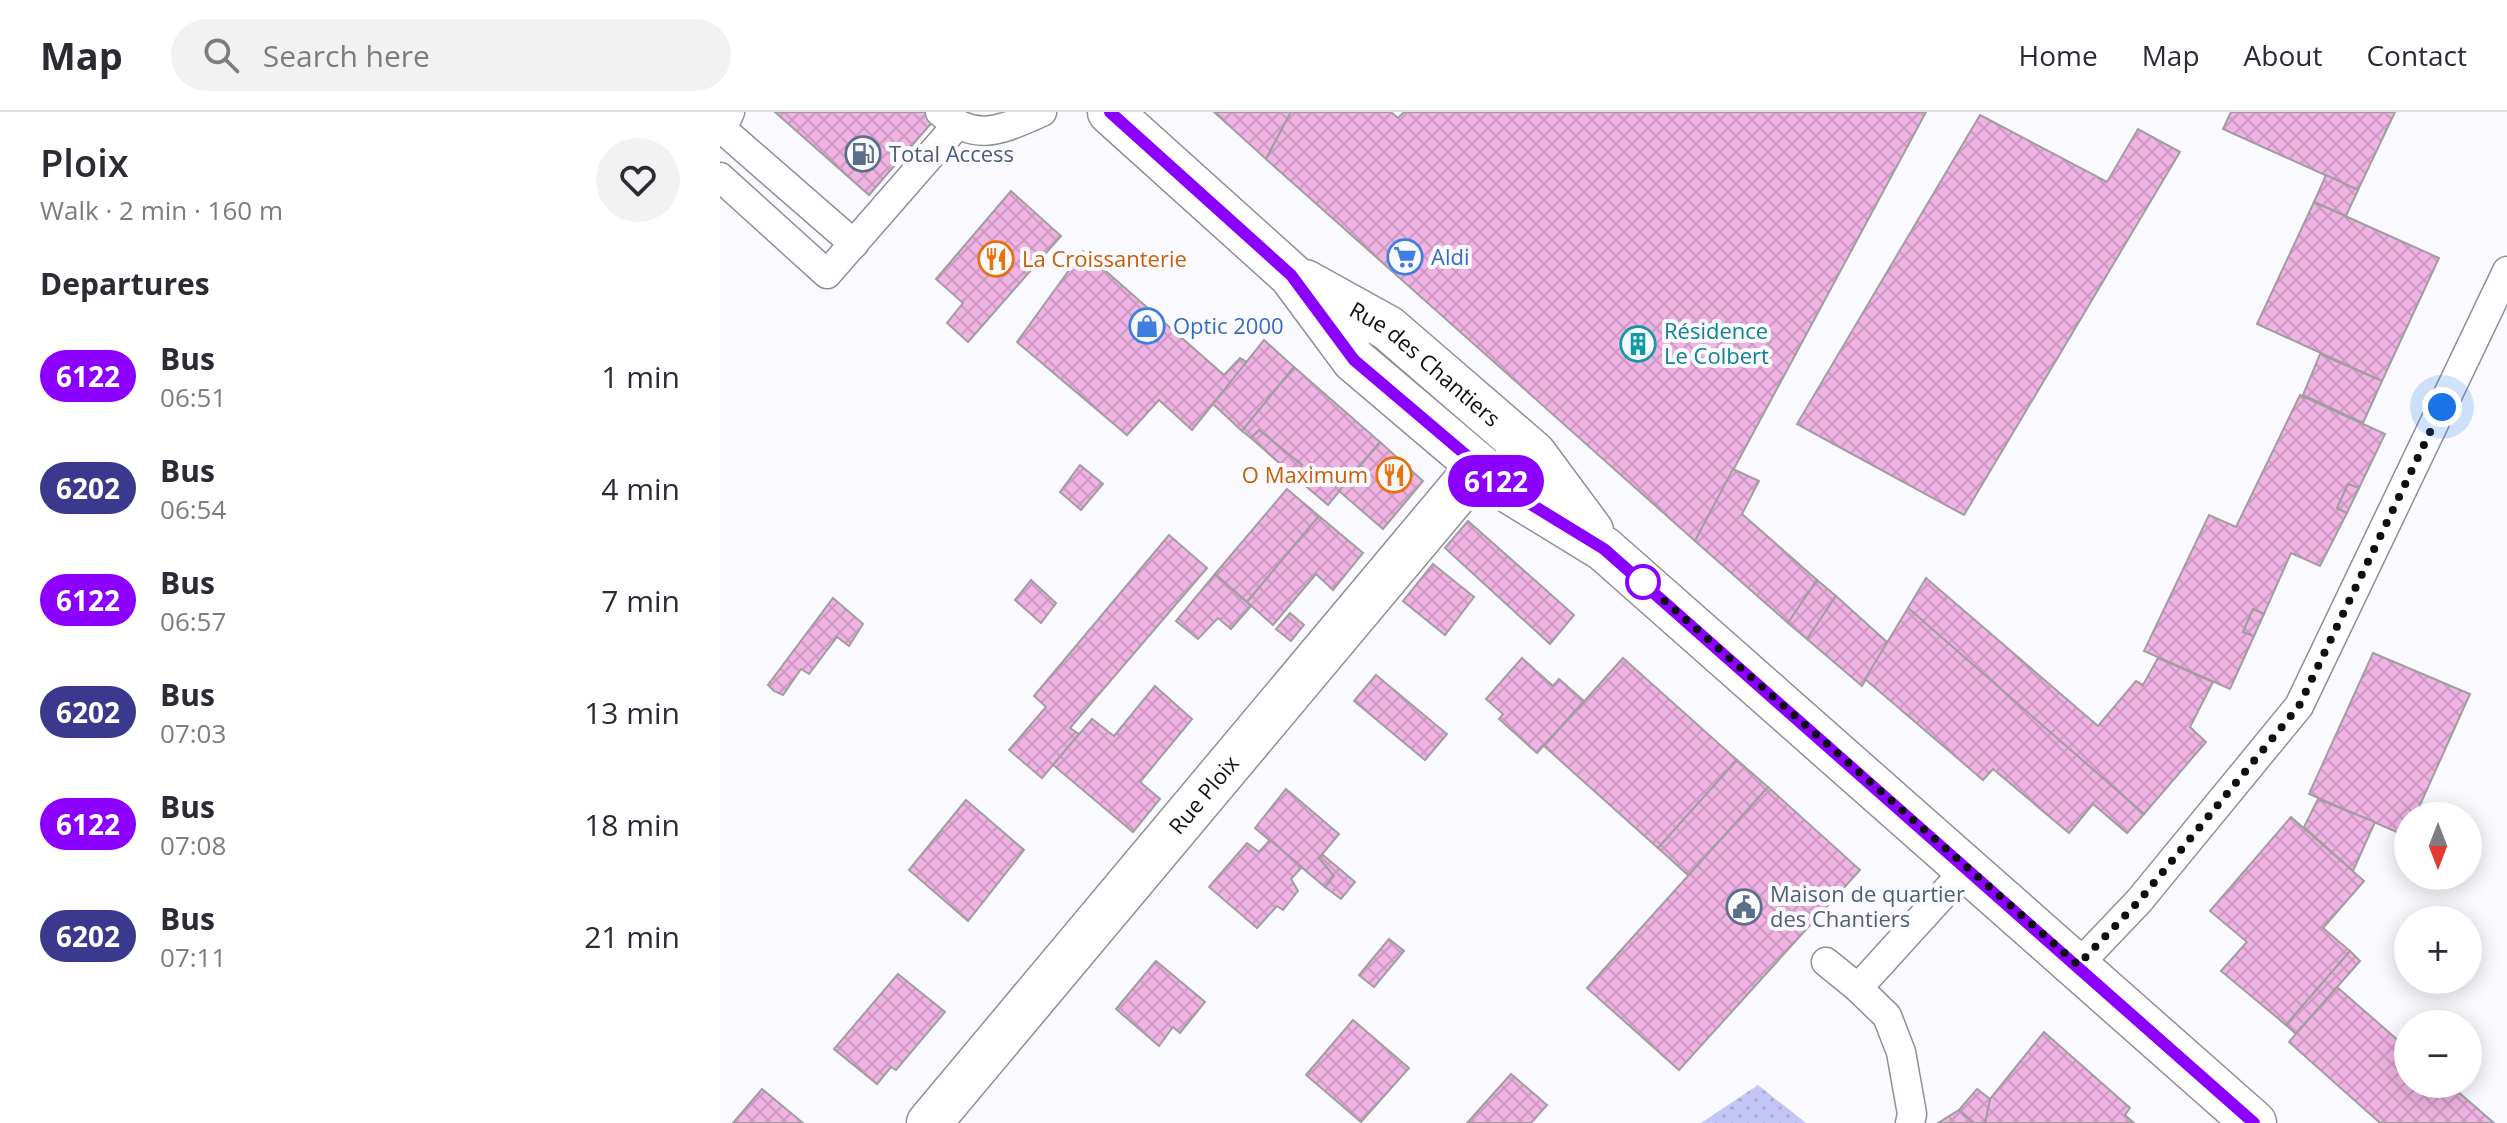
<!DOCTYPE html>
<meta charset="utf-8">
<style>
:root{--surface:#fff;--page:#f2f2f3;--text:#2b2b33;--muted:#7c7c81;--line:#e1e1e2}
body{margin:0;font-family:"Open Sans",sans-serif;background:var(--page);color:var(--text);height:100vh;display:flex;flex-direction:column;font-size:30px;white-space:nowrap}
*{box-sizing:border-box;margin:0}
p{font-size:26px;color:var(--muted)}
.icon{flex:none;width:44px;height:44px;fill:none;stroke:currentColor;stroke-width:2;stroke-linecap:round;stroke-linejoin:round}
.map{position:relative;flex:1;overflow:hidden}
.side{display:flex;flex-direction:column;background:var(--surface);width:720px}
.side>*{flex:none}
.badge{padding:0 16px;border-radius:26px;font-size:28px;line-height:52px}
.needle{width:52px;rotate:180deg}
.buttons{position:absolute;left:1674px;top:690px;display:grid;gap:16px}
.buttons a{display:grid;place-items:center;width:88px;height:88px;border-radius:50%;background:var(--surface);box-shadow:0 4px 20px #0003;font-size:40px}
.you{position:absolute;width:40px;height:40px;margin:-20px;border:6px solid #fff;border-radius:50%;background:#1a73e8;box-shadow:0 0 0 12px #1a73e833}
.map>.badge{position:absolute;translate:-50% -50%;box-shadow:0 0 0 4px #fff}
h2{padding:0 40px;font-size:30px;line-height:72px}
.round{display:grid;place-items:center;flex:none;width:84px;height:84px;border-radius:42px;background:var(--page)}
.summary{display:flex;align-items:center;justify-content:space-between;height:136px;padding:0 40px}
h1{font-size:38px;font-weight:600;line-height:60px}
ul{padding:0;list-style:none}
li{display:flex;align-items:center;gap:24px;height:112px;padding:0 40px}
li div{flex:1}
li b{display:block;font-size:30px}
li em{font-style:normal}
li .badge{min-width:88px;font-weight:700;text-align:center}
header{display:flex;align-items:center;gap:48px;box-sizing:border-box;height:112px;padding:0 40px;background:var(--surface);border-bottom:2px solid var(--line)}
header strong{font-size:38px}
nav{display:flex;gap:44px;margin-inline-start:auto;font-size:28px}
.search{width:560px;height:72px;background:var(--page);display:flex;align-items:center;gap:20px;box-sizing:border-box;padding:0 28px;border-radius:44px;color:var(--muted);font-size:30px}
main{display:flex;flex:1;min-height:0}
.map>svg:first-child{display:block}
</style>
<header>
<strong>Map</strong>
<div class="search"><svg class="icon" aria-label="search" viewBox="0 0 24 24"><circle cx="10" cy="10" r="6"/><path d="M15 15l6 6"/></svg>Search here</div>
<nav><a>Home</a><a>Map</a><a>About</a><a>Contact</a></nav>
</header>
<main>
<section class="side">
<div class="summary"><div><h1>Ploix</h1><p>Walk · 2 min · 160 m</p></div><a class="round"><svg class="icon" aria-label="heart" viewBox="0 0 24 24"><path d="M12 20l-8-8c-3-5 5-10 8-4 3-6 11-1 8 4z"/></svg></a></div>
<h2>Departures</h2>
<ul>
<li><span class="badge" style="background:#8c00ff;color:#fff">6122</span><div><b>Bus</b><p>06:51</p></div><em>1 min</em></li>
<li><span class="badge" style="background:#3a398e;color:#fff">6202</span><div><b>Bus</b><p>06:54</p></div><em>4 min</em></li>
<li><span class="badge" style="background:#8c00ff;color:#fff">6122</span><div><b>Bus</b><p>06:57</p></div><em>7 min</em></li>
<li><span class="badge" style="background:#3a398e;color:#fff">6202</span><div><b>Bus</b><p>07:03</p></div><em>13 min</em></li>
<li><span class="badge" style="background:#8c00ff;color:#fff">6122</span><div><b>Bus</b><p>07:08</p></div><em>18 min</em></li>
<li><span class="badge" style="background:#3a398e;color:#fff">6202</span><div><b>Bus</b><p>07:11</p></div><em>21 min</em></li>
</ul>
</section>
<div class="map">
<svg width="1787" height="1011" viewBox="0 0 1787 1011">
<defs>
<pattern id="grass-dots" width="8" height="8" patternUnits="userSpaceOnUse" patternTransform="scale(2)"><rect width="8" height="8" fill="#c3c5f4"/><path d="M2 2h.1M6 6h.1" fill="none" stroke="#a6a8d0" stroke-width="1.8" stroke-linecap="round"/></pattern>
<pattern id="building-cross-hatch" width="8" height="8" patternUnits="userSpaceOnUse" patternTransform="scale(2)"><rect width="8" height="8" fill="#f0b3e3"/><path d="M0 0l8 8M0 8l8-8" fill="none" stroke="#cd99c2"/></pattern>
</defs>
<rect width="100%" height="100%" fill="#fafafe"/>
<polygon fill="url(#grass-dots)" points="1038,973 1086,1011 981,1011"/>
<g fill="url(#building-cross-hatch)" stroke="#a29da1" stroke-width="2">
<polygon points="55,0 221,0 149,83"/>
<polygon points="494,0 571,0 546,47"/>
<polygon points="571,0 671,0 678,6 684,0 1206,0 975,429 546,47"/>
<polygon points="1511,0 1675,0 1638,78 1503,17"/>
<polygon points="1260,3 1387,70 1418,17 1460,40 1244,403 1077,312"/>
<polygon points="1606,63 1638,78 1626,104 1594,90"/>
<polygon points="291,79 341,124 248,230 227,211 243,191 216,167"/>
<polygon points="1594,90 1719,146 1662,269 1537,212"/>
<polygon points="363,139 504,263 520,246 527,250 472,318 439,288 407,323 297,230"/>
<polygon points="544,228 574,255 522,319 493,292"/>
<polygon points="1600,242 1662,269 1643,311 1583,283"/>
<polygon points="574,255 660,330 608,393 574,364 582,353 539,318 531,326 522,319"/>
<polygon points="1580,283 1665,322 1639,376 1628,372 1617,396 1627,401 1600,454 1571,441 1544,502 1533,497 1523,520 1534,524 1510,577 1424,539 1489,403 1516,415"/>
<polygon points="539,318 582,353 574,364 531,326"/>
<polygon points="660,330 703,369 663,417 619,379"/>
<polygon points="360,353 383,372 361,398 340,380"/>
<polygon points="1013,357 1039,369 1022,402 1097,468 1068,511 975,429"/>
<polygon points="1628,372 1639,376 1627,401 1617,396"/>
<polygon points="567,377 599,404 527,490 495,462"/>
<polygon points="599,404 643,441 613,478 596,462 553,513 527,490"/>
<polygon points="748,409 854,503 830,532 725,436"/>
<polygon points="449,423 487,456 350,616 359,622 322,666 289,638 326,595 314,584"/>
<polygon points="713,452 754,485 725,523 683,489"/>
<polygon points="495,462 531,494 511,517 498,506 478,527 456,509"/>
<polygon points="1206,466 1378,614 1416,569 1423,573 1438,546 1493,570 1470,615 1486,630 1424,702 1188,496"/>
<polygon points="311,468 336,491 321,511 295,488"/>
<polygon points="1097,468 1116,484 1087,527 1068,511"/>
<polygon points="1116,484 1168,531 1142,574 1087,527"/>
<polygon points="113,486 143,512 129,534 117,525 89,562 81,557 63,583 54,579 48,573"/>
<polygon points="1188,496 1424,702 1407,721 1373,692 1349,721 1273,657 1263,668 1145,567"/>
<polygon points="1533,497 1544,502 1534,524 1523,520"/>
<polygon points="570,501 584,513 571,529 556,517"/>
<polygon points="1653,541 1750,582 1695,704 1688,704 1686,724 1589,682"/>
<polygon points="802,546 833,574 839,567 864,589 817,641 779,607 783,602 766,587"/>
<polygon points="903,546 1017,648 938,736 824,634"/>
<polygon points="656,563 727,622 705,648 634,589"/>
<polygon points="435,574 472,607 420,670 440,687 413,720 333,653 372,607 394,624"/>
<polygon points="1017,648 1048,675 969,764 938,736"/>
<polygon points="1048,675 1140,758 959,958 867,876"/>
<polygon points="566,677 619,722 599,746 614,764 605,775 535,716"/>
<polygon points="1598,687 1655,710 1633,759 1584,715"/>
<polygon points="246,688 304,738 248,809 189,758"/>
<polygon points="1571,705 1644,769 1603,816 1630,839 1566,913 1501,859 1527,830 1490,799"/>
<polygon points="550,728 582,755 571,767 578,779 563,798 557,794 537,816 489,775 527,731 539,740"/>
<polygon points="603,743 635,770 621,787 605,775 614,764 599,746"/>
<polygon points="669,827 684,839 654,875 639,863"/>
<polygon points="1630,839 1640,849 1576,922 1566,913"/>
<polygon points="436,849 485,890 460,921 453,915 439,934 396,897"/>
<polygon points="178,862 225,900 176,958 171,955 157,972 114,937"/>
<polygon points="1617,875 1688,937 1688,972 1729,972 1774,1011 1660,1011 1569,930"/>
<polygon points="633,908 689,956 641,1010 586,963"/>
<polygon points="1324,920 1410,996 1405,1003 1414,1011 1265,1011 1270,987"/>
<polygon points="791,962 827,993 811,1011 747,1011"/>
<polygon points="42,977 83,1011 13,1011"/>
<polygon points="1257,977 1270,987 1265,1011 1254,1011 1239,998"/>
<polygon points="1239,998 1254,1011 1218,1011"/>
</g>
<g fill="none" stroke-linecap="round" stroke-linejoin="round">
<defs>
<g id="service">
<polyline points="10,0 2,17 134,132"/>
<path d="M 220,0 C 258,32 282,17 322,0"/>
<polyline points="0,65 107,162 236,14"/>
<polyline points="1106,850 1138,876 1248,755"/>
<polyline points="1358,853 1419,789 1579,594 1787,159"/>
<polyline points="1138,876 1167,904 1181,940 1192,1002 1190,1011"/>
</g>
<g id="minor">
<path id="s1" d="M 209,1011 L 759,354"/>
</g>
<g id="primary">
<polyline points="390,0 571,163 634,248 786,377 884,437 1534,1011"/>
<path id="s2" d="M 585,170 L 668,216 L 814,342 L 871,419"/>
</g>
</defs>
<use href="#service" stroke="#8f8f95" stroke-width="31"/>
<use href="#minor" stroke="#8f8f95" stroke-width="47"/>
<use href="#primary" stroke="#8f8f95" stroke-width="47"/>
<use href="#service" stroke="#fff" stroke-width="28"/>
<use href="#minor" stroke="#fff" stroke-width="44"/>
<use href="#primary" stroke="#fff" stroke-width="44"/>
</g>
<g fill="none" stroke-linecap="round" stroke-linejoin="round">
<defs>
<polyline id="line" points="390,0 571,163 634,248 786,377 884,437 1534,1011"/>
</defs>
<use href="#line" stroke="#fff" stroke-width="18"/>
<use href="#line" stroke="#8c00ff" stroke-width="12"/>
<polyline stroke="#101012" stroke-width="8" stroke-dasharray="0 14.4" points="923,470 1358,853 1419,789 1579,594 1722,295"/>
</g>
<defs>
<symbol id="fuel-ring" viewBox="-11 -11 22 22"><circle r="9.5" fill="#fafafe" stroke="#5c6f8a" stroke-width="1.5"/><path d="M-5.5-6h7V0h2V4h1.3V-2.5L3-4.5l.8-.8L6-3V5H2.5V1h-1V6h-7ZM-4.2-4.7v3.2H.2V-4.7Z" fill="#5c6f8a"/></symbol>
<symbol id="supermarket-ring" viewBox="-11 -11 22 22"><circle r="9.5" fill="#fafafe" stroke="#3f7fe0" stroke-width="1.5"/><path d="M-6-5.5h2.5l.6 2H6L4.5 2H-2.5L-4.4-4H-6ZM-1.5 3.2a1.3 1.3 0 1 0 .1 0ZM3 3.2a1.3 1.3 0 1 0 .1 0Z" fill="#3f7fe0"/></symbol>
<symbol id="restaurant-ring" viewBox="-11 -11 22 22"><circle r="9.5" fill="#fafafe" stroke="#e8710a" stroke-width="1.5"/><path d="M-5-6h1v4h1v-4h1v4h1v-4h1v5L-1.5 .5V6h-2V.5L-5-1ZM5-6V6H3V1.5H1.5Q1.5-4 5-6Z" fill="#e8710a"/></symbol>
<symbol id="shop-ring" viewBox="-11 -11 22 22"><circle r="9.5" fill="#fafafe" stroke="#3f7fe0" stroke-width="1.5"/><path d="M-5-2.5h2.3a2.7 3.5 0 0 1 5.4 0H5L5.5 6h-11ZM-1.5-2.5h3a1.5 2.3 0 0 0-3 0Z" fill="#3f7fe0"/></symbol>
<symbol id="building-ring" viewBox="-11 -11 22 22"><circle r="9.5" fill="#fafafe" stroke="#0f9aa8" stroke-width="1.5"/><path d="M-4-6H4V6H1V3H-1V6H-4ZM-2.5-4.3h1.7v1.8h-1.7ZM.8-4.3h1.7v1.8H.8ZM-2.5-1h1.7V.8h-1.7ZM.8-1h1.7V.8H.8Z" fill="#0f9aa8"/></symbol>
<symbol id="civic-ring" viewBox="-11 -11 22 22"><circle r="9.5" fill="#fafafe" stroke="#5c6f8a" stroke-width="1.5"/><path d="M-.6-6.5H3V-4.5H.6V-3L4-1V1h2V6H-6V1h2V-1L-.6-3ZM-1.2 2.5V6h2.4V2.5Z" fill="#5c6f8a"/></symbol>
</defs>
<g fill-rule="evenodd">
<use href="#fuel-ring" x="123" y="22" width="40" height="40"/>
<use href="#supermarket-ring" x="665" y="125" width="40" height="40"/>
<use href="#restaurant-ring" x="256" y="127" width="40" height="40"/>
<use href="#shop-ring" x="407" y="194" width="40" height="40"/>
<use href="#building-ring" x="898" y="212" width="40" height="40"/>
<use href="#restaurant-ring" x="654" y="343" width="40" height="40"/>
<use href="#civic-ring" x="1004" y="775" width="40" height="40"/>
</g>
<circle fill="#fff" stroke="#8c00ff" stroke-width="4" cx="923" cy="470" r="16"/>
<g text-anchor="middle" stroke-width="8" stroke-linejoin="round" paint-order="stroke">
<g font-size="22" fill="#4e5e75" stroke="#fafafe" text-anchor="start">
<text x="169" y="50">Total Access</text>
<text x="1050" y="790">Maison de quartier<tspan x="1050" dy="25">des Chantiers</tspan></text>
</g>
<g font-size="22" fill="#366cbe" stroke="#fafafe" text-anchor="start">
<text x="711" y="153">Aldi</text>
<text x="453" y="222">Optic 2000</text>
</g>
<g font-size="22" fill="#c56008" stroke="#fafafe" text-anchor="start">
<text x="302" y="155">La Croissanterie</text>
<text x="648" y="371" text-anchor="end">O Maximum</text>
</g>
<g font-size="22" fill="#0d838f" stroke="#fafafe" text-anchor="start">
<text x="944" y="227">Résidence<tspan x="944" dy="25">Le Colbert</tspan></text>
</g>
<g font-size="22" fill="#101012" stroke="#fafafe">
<text dy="8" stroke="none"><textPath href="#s2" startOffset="146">Rue des Chantiers</textPath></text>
<text dy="8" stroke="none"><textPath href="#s1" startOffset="428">Rue Ploix</textPath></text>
</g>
</g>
</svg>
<div class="buttons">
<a><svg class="needle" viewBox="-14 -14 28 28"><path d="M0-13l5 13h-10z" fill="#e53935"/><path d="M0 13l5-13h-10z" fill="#7c7c81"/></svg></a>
<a>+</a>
<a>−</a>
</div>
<div class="you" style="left:1722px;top:295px"></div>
<b class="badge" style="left:776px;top:369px;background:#8c00ff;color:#fff">6122</b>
</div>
</main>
